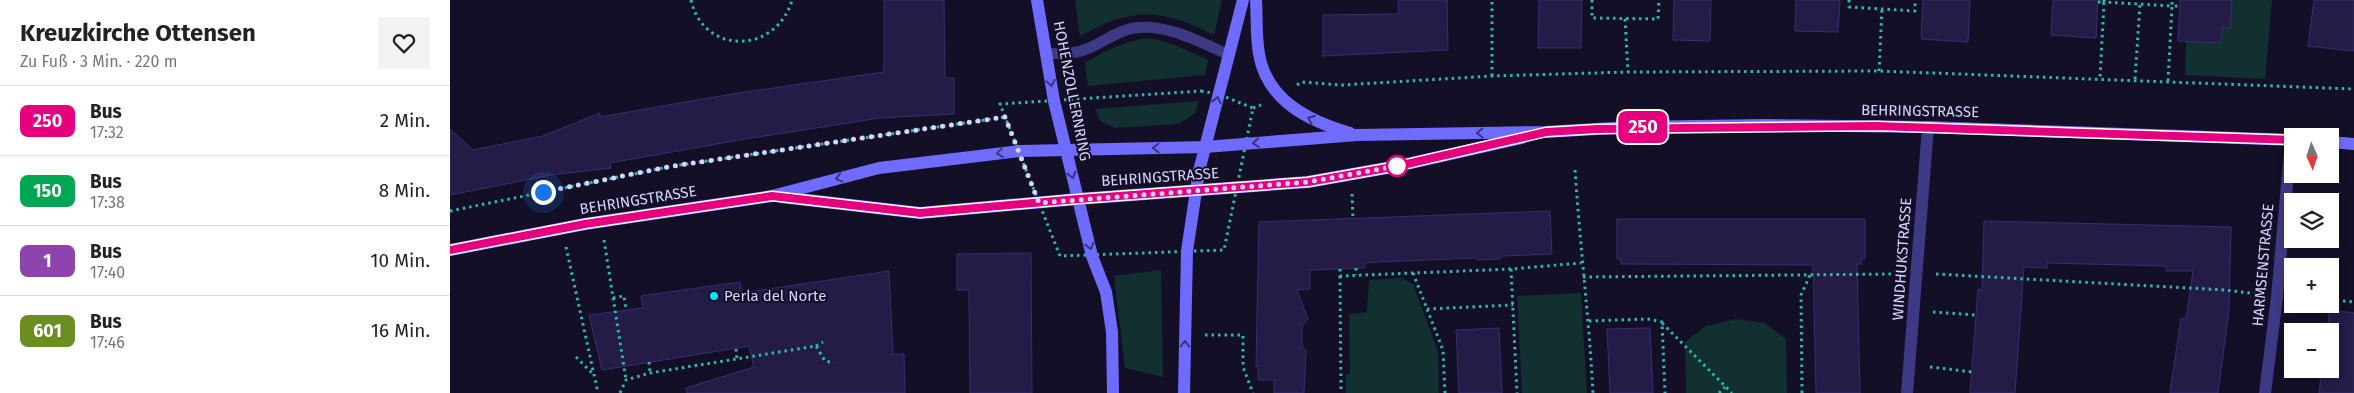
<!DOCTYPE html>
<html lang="de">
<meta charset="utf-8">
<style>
:root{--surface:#fff;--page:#f2f2f2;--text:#222;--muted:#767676;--line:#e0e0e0}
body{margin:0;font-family:"Fira Sans",sans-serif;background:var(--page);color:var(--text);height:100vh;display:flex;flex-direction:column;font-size:19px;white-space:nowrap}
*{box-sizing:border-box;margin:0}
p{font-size:16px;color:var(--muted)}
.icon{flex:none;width:28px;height:28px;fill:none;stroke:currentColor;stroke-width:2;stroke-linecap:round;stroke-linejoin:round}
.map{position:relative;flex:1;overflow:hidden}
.details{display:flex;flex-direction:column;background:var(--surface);width:450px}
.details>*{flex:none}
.badge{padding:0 10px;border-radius:8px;font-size:18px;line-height:32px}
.needle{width:32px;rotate:177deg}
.buttons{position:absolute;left:1834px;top:128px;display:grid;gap:10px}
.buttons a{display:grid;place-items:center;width:55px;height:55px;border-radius:0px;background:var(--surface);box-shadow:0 2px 8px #0003;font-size:25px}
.you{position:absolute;width:25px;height:25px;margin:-12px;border:4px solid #fff;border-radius:50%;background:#1a73e8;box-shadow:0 0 0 8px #1a73e833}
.map>.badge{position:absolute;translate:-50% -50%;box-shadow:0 0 0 2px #fff}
.round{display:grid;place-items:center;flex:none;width:52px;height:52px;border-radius:0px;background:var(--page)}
.headline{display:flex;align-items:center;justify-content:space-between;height:85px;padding:0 20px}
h1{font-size:24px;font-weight:700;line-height:38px}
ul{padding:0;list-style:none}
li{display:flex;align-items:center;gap:15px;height:70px;padding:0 20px;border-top:1px solid var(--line)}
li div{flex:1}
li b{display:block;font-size:19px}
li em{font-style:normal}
li .badge{min-width:55px;font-weight:700;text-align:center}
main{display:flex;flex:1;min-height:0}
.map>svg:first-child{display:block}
</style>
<main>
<section class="details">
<div class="headline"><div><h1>Kreuzkirche Ottensen</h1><p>Zu Fuß · 3 Min. · 220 m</p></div><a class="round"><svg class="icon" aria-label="heart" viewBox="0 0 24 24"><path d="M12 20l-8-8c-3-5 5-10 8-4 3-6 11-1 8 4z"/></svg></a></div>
<ul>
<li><span class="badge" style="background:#e6007e;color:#fff">250</span><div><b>Bus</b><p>17:32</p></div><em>2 Min.</em></li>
<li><span class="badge" style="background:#00a651;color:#fff">150</span><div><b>Bus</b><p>17:38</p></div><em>8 Min.</em></li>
<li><span class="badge" style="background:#8e44ad;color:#fff">1</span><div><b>Bus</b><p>17:40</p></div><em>10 Min.</em></li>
<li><span class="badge" style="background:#6b8e23;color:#fff">601</span><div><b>Bus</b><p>17:46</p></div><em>16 Min.</em></li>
</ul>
</section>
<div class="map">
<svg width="1904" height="393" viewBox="0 0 1904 393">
<rect width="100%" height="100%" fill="#130f26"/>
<g fill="#12302f">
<path d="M 625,0 L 772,0 L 764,35 C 710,8 683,7 630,36 Z"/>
<polygon points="1782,0 1822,0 1815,79 1735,75 1736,41 1771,43 1772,27 1780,28"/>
<path d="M 701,38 L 725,45 L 758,60 L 755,75 L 638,86 L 635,63 C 656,50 676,40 701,38 Z"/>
<polygon points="749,101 745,113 728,124 665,128 650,121 645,109"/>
<polygon points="711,270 713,377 675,368 664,276"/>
<polygon points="952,278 963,284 988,351 989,393 896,393 896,374 900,374 899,314 917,312 919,280"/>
<polygon points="1131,293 1137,393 1072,393 1067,296"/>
<polygon points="1286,319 1315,323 1336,339 1337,393 1236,393 1235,342 1256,326"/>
</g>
<g fill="#241b47" stroke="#3b2d73">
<polygon points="434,0 494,0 495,78 504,78 504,114 430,118 289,140 160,163 161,168 101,175 0,195 0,129 23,150 93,136 150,113 150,117 282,94 434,72"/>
<polygon points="948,0 997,0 998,50 873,56 873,15 949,14"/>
<polygon points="1089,0 1132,0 1131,48 1088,48"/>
<polygon points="1224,0 1261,0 1260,41 1223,40"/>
<polygon points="1346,0 1390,0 1388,32 1345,31"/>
<polygon points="1473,0 1520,0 1518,42 1471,39"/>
<polygon points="1603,0 1648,0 1646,38 1601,35"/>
<polygon points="1730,0 1782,0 1780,28 1772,27 1771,43 1728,41"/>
<polygon points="1864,0 1904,0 1904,51 1858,46"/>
<polygon points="1100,211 1102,254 1053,256 1050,259 1028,260 1025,258 929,262 915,263 915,268 860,270 860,289 847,290 858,319 852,326 852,346 856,351 854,393 824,393 824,380 808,380 808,366 806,366 809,222"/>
<polygon points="1167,219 1415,219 1415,259 1411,259 1411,264 1407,264 1410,393 1366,393 1363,265 1171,264 1171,259 1167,259"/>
<polygon points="1534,221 1781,227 1779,309 1768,393 1720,393 1731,318 1736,319 1743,271 1716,271 1716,266 1597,263 1597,268 1574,267 1565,393 1520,393 1528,289 1532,290"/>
<polygon points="581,253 582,393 520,393 519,290 507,290 507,254"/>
<polygon points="439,271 443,354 454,354 455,393 237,393 236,388 304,367 299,346 152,370 139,315 193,308 191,296 290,282 292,293"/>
<polygon points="1880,310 1904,313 1904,393 1869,393 1872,369 1880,369 1880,331 1877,331"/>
<polygon points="1049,328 1052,393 1009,393 1006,330"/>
<polygon points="1200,328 1203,393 1160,393 1157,329"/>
</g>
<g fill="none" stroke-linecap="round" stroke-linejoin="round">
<g stroke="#2fb8b0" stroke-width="3" stroke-dasharray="2.5 4" stroke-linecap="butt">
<path d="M 241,0 C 253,55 326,55 342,0"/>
<polyline points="1142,0 1142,18 1208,19 1209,0"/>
<polyline points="1399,0 1399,7 1465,11 1465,0"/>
<polyline points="1654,0 1654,2 1722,6 1722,0"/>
<polyline points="1648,2 1654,2 1650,78"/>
<polyline points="1175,19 1178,72"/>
<polyline points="1429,71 1432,9"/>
<polyline points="1042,76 1042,0"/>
<polyline points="1685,79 1690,4"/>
<polyline points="1718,81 1722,6 1730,6"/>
<polyline points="847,85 851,82 892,85 1042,76 1178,72 1429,71 1904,89"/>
<polygon points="751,91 768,94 803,108 774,250 610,256 550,104"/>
<polyline points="803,108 811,105"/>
<path d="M 1125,170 C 1130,245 1139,318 1143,393"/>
<polyline points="902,194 903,219"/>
<polyline points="0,211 223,166 555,117"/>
<polyline points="154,240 176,380"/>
<polyline points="116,247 148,393"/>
<polyline points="906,268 906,275"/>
<polyline points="890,269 890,276 1061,269 1131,263"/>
<polyline points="1061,269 1067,393"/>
<polyline points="963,273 993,350 995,393"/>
<polyline points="1486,274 1775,290 1807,294"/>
<polyline points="890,276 891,393"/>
<polyline points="1133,277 1445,274"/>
<polyline points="163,298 174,296 176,310"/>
<polyline points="1880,300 1904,302"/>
<polyline points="977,309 1063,305"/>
<polyline points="1483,312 1526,315"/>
<polyline points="1139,321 1198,319 1212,322 1215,393"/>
<polyline points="1212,323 1282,393"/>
<polyline points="755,335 793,335 793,367 803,393"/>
<polyline points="366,346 373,342"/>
<polyline points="286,349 287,359"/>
<polyline points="126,357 143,374"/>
<polyline points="199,362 200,373"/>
<polyline points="1480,367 1522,372"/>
<polyline points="170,393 176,380 200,373 366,346 375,361 384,363"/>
<polyline points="1269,393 1275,387"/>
<polyline points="1352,393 1351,295 1360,275"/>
</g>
<path stroke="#3d3a85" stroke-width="11" d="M 596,54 C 607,53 620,54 631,51 C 648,47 664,31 684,28 C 716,23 750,42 779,55"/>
<g stroke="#3d3a85" stroke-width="12">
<polyline points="1457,393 1478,127"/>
<polyline points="1815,393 1827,297 1841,140"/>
</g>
<g stroke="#6f6bff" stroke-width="12">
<polyline points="587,0 604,101 616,150 642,256 656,292 662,332 663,393"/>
<path d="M 806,0 C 807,18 806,37 809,54 C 817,101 859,121 900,133"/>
<polyline points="1880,142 1904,144"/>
<polyline points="331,197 470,213 628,199 858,182 948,166 1072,138"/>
<polyline points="0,250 135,224 322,196 429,168 570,151 755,147 907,135 1096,132 1180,127 1315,125 1478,127 1842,140"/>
<polyline points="734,393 737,251 749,171 793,0"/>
</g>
</g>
<defs><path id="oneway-chevron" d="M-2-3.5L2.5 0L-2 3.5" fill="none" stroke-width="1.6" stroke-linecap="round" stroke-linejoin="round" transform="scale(1.25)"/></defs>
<g stroke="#38347d">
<use href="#oneway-chevron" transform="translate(601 83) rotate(80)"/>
<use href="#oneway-chevron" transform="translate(767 100) rotate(-76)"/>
<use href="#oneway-chevron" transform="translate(861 119) rotate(-157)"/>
<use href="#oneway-chevron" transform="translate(1030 133) rotate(179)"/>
<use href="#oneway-chevron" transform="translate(806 143) rotate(175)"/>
<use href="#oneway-chevron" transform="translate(706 148) rotate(179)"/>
<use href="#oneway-chevron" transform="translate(550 153) rotate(173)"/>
<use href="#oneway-chevron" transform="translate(622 175) rotate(76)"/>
<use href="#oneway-chevron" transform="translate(389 178) rotate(165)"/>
<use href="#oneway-chevron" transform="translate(640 246) rotate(76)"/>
<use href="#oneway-chevron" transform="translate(735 344) rotate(-89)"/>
</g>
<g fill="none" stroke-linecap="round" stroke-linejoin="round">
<defs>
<polyline id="line" points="0,250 135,224 322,196 470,213 628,199 858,182 948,166 1096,132 1147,129 1426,126 1842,140"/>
</defs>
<use href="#line" stroke="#fff" stroke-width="11"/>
<use href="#line" stroke="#e6007e" stroke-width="8"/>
<polyline stroke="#d9d4ff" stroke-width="5" stroke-dasharray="0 9" points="93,192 223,166 555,117 589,203 858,182 947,166"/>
</g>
<circle fill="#fff" stroke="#e6007e" stroke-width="2.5" cx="947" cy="166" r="10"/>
<circle fill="#00e5ff" stroke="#130f26" stroke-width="2" cx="264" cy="296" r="5"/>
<g text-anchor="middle" stroke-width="4" stroke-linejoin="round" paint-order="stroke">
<g font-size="15" fill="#d9d4ff" stroke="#130f26">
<text transform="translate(622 91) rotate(79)" y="5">HOHENZOLLERNRING</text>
<text transform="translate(1470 111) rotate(1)" y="5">BEHRINGSTRASSE</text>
<text transform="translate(710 177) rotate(-4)" y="5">BEHRINGSTRASSE</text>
<text transform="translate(188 200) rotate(-9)" y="5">BEHRINGSTRASSE</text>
<text transform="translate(1452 259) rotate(-86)" y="5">WINDHUKSTRASSE</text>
<text transform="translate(1813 265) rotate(-85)" y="5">HARMSENSTRASSE</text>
</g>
<g font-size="15" fill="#d9d4ff" stroke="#130f26" text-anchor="start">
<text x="274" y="301">Perla del Norte</text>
</g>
</g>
</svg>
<div class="buttons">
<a><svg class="needle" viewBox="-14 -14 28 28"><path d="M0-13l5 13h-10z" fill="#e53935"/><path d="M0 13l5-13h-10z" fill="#767676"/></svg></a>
<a><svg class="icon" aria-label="layers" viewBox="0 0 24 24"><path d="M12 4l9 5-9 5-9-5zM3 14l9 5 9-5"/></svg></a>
<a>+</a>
<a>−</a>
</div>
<div class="you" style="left:93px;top:192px"></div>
<b class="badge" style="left:1193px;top:127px;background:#e6007e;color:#fff">250</b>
</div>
</main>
